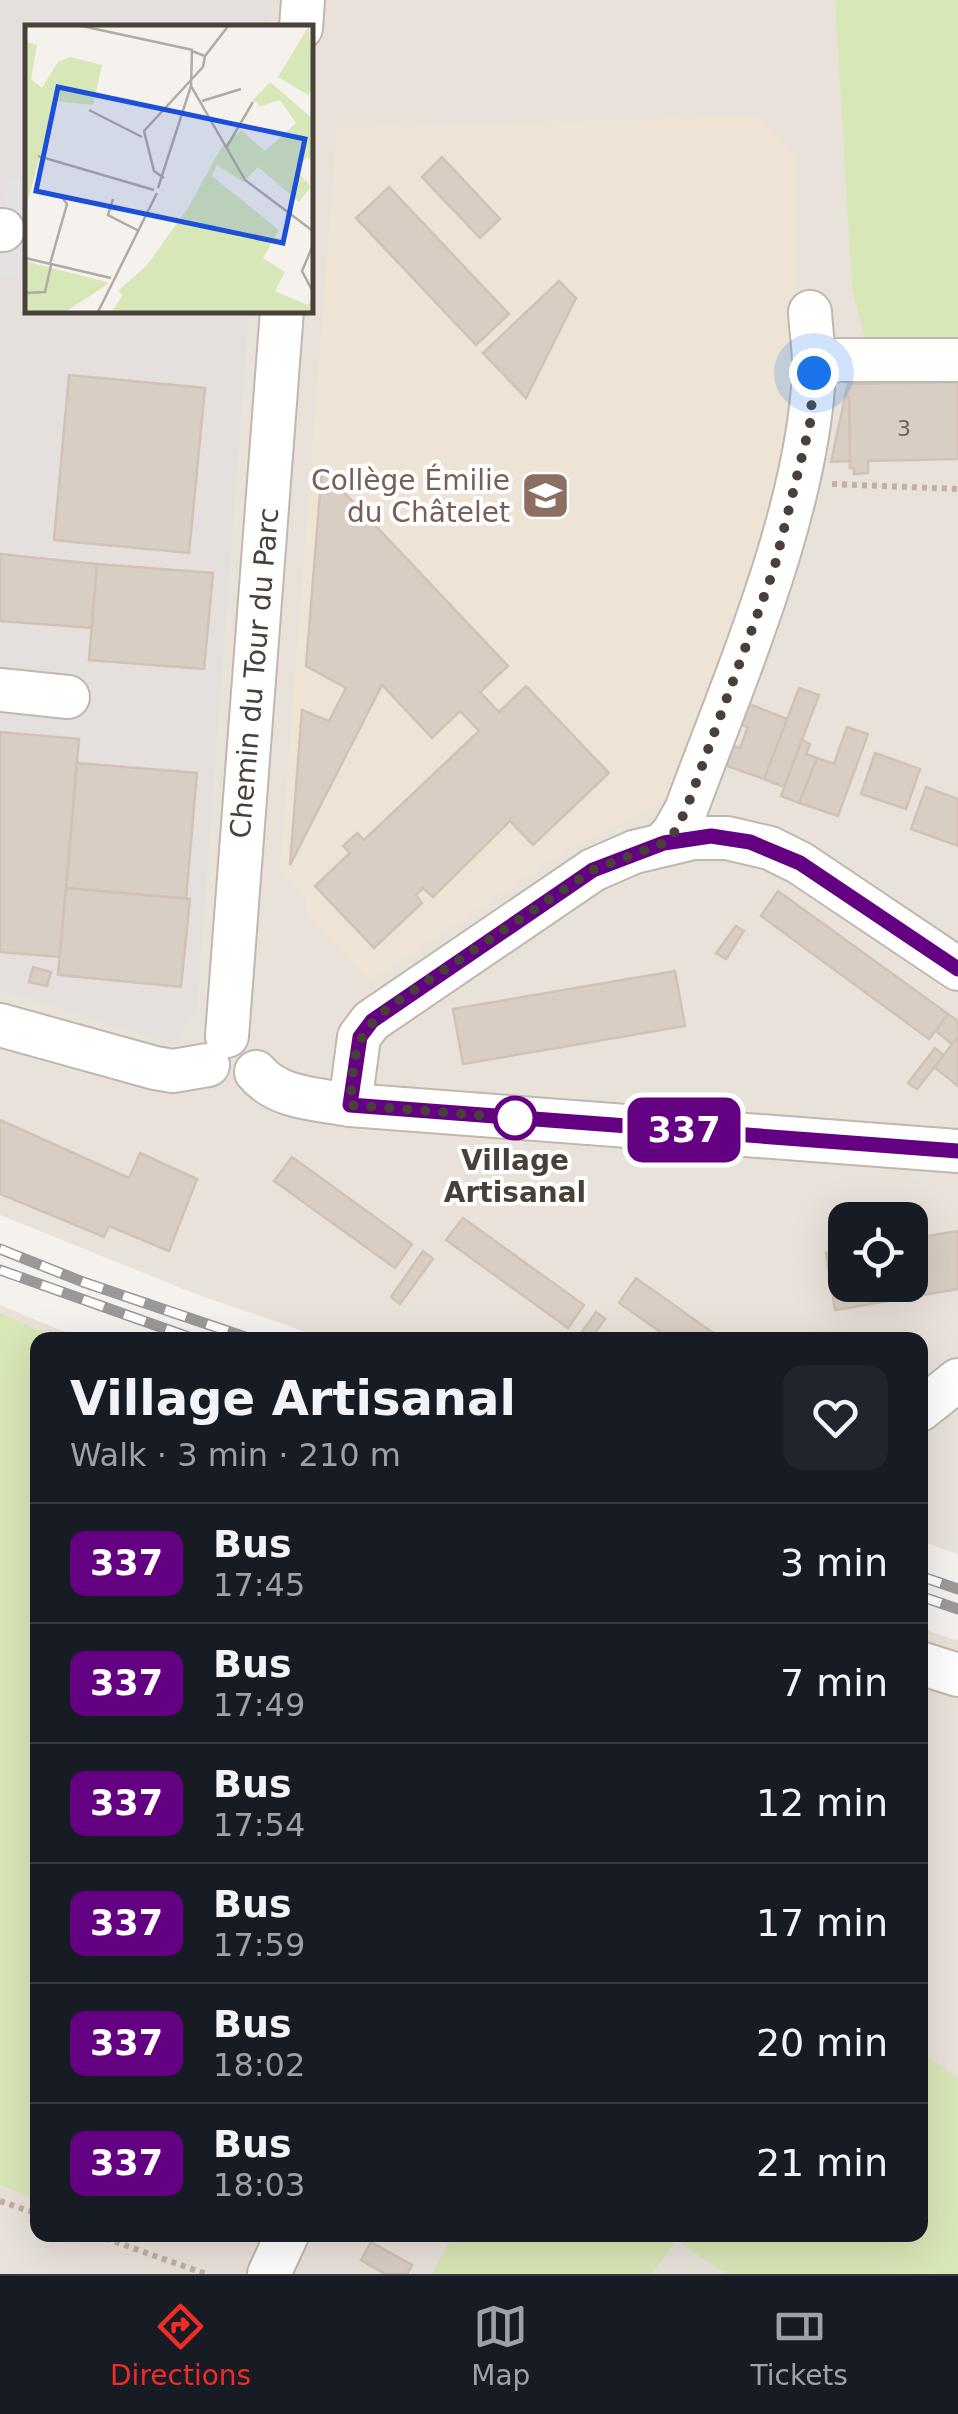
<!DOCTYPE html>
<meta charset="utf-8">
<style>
:root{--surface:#171b24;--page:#20242c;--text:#f1f3f6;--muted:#9ea1a6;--line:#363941;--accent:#f02b28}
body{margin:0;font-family:"DejaVu Sans",sans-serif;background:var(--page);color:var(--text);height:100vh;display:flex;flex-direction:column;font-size:38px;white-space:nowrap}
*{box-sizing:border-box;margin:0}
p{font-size:32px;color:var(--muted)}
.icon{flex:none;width:55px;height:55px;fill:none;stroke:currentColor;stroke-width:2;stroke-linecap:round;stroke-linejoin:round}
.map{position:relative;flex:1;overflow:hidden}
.side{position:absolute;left:30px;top:1332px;width:898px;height:910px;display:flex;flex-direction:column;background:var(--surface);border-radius:20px;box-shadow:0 10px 40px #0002}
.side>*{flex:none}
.badge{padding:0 20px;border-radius:15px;font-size:35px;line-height:65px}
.controls{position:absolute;left:828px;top:1202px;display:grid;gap:20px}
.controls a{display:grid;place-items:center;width:100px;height:100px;border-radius:20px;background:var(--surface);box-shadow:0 10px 40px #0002;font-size:50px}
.you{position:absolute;width:50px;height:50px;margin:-25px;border:8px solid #fff;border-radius:50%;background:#1a73e8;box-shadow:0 0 0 15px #1a73e833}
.map>.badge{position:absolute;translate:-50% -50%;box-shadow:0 0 0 5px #fff}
.round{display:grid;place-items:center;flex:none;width:105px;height:105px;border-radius:20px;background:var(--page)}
.summary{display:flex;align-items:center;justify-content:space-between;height:170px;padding:0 40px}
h1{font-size:48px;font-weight:700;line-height:75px}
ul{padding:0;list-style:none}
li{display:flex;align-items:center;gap:30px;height:120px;padding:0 40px;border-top:2px solid var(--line)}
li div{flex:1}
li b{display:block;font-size:38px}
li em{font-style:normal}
li .badge{min-width:110px;font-weight:700;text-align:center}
.tabs{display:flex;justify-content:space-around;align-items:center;height:140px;border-top:2px solid var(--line);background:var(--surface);font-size:28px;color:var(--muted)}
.tabs a{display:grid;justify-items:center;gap:5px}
.tabs .current{color:var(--accent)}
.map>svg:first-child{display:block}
</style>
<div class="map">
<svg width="958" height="2274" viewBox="0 0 958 2274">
<rect width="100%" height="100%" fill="#f5f1ec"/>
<g fill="#e9e2da" fill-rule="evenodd">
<path d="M 0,0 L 958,0 L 958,1554 L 920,1541 L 920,1340 L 330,1340 L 201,1296 L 0,1215 ZM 28,28 L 310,28 L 310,310 L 28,310 ZM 845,1220 L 910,1220 L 910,1285 L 845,1285 Z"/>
<polygon points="0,1305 85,1340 38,1340 38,2235 920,2235 920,1628 958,1641 958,2274 0,2274"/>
</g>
<polygon fill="#e5e0dd" points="0,0 272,0 270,27 28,28 28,310 249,310 197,1008 175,1045 0,990"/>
<polygon fill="#ede4d6" points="758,116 796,154 797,439 678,790 649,809 569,849 370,981 306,915 306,899 280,870 337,128"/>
<g fill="#d8e7b7">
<polygon points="835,0 958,0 958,338 865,337 852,289"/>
<polygon points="0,1313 60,1340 38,1340 37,2198 0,2185"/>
<polygon points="920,2051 958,2078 958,2274 726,2274 676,2240 652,2274 432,2274 453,2235 920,2235"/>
</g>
<polygon fill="#e4e2e0" points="7,179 27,181 27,278 0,275"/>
<g fill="#d9cec4" stroke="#d1c2b5" stroke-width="2.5">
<polygon points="442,157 500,219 480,238 422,177"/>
<polygon points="389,187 509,314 476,345 356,218"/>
<polygon points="559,281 576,298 526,398 483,353"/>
<polygon points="69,375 205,388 189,553 54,540"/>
<polygon points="958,382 958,459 868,461 868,473 854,474 854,468 850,468 849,397 845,397 848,384"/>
<polygon points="845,397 849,397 850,461 831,462"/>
<polygon points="322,469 508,666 480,692 499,712 526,686 609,773 533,845 510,821 433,897 423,888 416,895 422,903 374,948 315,886 350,853 343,846 357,833 364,840 479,731 460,711 432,738 382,685 290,865 302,710 329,721 346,688 306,666"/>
<polygon points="0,554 97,564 92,628 0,621"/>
<polygon points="97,564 213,573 204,669 89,660"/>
<polygon points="799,688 819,695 784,787 764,779"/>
<polygon points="749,704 787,719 764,779 727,766 732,746 740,748 748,727 741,725"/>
<polygon points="847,727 868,734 838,816 799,803 817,758 834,764"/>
<polygon points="0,732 79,739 60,957 0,952"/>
<polygon points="802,740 810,744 806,754 817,758 799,803 781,796"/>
<polygon points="875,753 920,769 906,809 861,794"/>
<polygon points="77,763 197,773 186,899 66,888"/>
<polygon points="926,787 958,799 958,846 911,829"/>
<polygon points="66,888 190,899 181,987 58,975"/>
<polygon points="778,891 948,1014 929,1039 761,916"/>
<polygon points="736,926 744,931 726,959 716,953"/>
<polygon points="33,967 51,972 47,986 29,982"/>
<polygon points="675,971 685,1026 463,1064 453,1009"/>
<polygon points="948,1014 958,1021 958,1037 952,1044 936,1031"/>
<polygon points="958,1037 958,1086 934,1067"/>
<polygon points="935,1048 944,1055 917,1089 908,1083"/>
<polygon points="0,1120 129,1178 140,1153 197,1179 169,1251 109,1226 104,1237 0,1194"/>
<polygon points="292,1157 412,1244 395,1268 274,1181"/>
<polygon points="463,1218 584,1305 568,1328 446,1240"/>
<polygon points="958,1231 958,1289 835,1310 826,1253 845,1250 845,1285 910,1285 910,1239"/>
<polygon points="423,1251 433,1259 400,1304 391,1297"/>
<polygon points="636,1278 723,1340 672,1340 619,1303"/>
<polygon points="596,1312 605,1319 590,1340 576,1340"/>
<polygon points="371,2242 412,2265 407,2274 385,2274 361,2260"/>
</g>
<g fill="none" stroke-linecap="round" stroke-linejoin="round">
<defs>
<g id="minor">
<polyline points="301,28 303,0"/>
<polyline points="0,230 3,230"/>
<polyline points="814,373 825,364 837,360 958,360"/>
<polyline points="0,690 68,697"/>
<path d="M 664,843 L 673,833 L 686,810 C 735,677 807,514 814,373 C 815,353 811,332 810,312"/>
<polyline points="0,1025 155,1068 173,1071 208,1065"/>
<polyline points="227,1036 282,310"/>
<path d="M 256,1072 C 278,1099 318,1099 350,1105 L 958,1151"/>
<polyline points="350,1105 359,1037 371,1021 593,870 634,852 693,838 727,838 770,848 800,863 958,969"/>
<polyline points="920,1410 958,1380"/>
<polyline points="920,1663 958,1675"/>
<polyline points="269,2274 287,2235"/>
</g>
</defs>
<use href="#minor" stroke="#c0b7ae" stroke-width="46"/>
<g stroke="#c2b1a0" stroke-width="6" stroke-dasharray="5 5" stroke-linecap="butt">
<polyline points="832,484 958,489"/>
<polyline points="0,2201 38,2214"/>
<polyline points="96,2235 206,2274"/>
</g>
<use href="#minor" stroke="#fff" stroke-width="42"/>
<defs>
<g id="rail">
<polyline points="0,1249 83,1282 254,1340"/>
<polyline points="0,1270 197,1340"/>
<polyline points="920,1576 958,1589"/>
<polyline points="920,1596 958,1609"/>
</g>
</defs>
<use href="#rail" stroke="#999" stroke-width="11"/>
<use href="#rail" stroke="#fff" stroke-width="8" stroke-dasharray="22" stroke-linecap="butt"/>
</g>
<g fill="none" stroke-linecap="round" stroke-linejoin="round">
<defs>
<polyline id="line" points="958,969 800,863 750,842 711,836 664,843 593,870 372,1021 360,1037 350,1105 958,1151"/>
</defs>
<use href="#line" stroke="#fff" stroke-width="22"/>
<use href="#line" stroke="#640082" stroke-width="15"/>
<path stroke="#494139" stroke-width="10" stroke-dasharray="0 18" d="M 515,1118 L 350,1105 C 355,1056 351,1037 392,1005 L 593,870 L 664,843 L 674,833 L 686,810 L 774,569 L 810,424 L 814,373"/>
</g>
<defs>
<symbol id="school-square" viewBox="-11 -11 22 22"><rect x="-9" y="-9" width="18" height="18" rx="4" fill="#8d6e63" stroke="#fff"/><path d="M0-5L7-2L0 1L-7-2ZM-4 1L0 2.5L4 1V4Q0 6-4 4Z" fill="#fff"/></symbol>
</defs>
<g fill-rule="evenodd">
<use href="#school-square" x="518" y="468" width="55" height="55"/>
</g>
<circle fill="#fff" stroke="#640082" stroke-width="5" cx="515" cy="1118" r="20"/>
<g text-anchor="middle" stroke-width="8" stroke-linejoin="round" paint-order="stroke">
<g font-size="22" fill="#6d645c">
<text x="904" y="436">3</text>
</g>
<g font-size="28" fill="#785e54" stroke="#fff" text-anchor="end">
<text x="510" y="490">Collège Émilie<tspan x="510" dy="32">du Châtelet</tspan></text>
</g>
<g font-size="28" fill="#494139" stroke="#fff">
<text transform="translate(254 673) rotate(-85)" y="10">Chemin du Tour du Parc</text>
</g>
<g font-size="28" font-weight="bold" fill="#494139" stroke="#fff">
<text x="515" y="1170">Village<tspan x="515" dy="32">Artisanal</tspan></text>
</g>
</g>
<g transform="translate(25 25)">
<rect width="288" height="288" fill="#f5f1ec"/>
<path d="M 284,1 L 288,63 L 283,70 L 253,52 ZM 2,17 L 12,20 L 6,54 L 17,63 L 33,37 L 45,32 L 77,40 L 68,80 L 30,76 L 0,186 ZM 245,57 L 287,93 L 287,136 L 282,132 L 270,144 L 286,162 L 274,177 L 233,142 L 218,157 L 192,140 L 187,151 L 254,205 L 238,233 L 260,247 L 250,266 L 283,280 L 287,272 L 287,287 L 86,287 L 98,270 L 93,266 L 122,240 L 163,183 L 196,123 L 216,105 L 240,126 L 271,98 L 255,75 L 235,81 L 228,75 ZM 0,236 L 81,257 L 83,259 L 40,287 L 0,287 Z" fill="#d8e7b7"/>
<path fill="none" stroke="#b0aba4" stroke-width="2.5" d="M 52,0 L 168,25M 180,31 L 204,0M 166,61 L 220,155 L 288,206M 177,76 L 216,64M 64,85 L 117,112M 201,123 L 228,77M 13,131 L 129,165M 139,153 L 129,146 L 119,106 L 178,42M 133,163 L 166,61 L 167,26 L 180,31 L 178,42M 88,174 L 83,190 L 114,206M 288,220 L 277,246 L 288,267M 0,233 L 86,253M 25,239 L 42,179 L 36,171M 1,268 L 20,267 L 26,240M 73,287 L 132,168"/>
<path fill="#1d4ed8" fill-opacity="0.15" stroke="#1d4ed8" stroke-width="5" d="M 33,62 L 280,114 L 258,218 L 11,166 Z"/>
<rect width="288" height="288" fill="none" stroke="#494139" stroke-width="5"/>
</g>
</svg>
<div class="controls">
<a><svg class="icon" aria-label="locate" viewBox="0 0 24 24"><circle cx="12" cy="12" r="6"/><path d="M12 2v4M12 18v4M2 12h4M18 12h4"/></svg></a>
</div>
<div class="you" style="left:814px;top:373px"></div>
<b class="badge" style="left:684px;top:1130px;background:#640082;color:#fff">337</b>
<section class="side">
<div class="summary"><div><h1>Village Artisanal</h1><p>Walk · 3 min · 210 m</p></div><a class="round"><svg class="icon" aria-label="heart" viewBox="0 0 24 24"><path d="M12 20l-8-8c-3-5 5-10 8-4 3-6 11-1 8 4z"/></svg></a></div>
<ul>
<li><span class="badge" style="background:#640082;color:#fff">337</span><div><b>Bus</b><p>17:45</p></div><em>3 min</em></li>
<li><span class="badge" style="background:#640082;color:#fff">337</span><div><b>Bus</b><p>17:49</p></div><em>7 min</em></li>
<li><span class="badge" style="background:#640082;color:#fff">337</span><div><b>Bus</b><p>17:54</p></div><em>12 min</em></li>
<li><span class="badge" style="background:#640082;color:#fff">337</span><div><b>Bus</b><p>17:59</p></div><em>17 min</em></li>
<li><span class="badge" style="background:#640082;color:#fff">337</span><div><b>Bus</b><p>18:02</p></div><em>20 min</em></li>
<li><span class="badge" style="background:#640082;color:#fff">337</span><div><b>Bus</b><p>18:03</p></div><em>21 min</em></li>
</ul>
</section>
</div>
<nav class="tabs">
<a class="current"><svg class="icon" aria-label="directions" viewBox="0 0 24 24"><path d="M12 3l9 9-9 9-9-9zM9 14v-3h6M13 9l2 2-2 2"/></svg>Directions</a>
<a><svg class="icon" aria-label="map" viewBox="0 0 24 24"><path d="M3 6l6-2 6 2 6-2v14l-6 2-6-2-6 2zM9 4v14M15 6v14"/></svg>Map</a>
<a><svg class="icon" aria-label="tickets" viewBox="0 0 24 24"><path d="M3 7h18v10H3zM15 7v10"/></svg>Tickets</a>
</nav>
